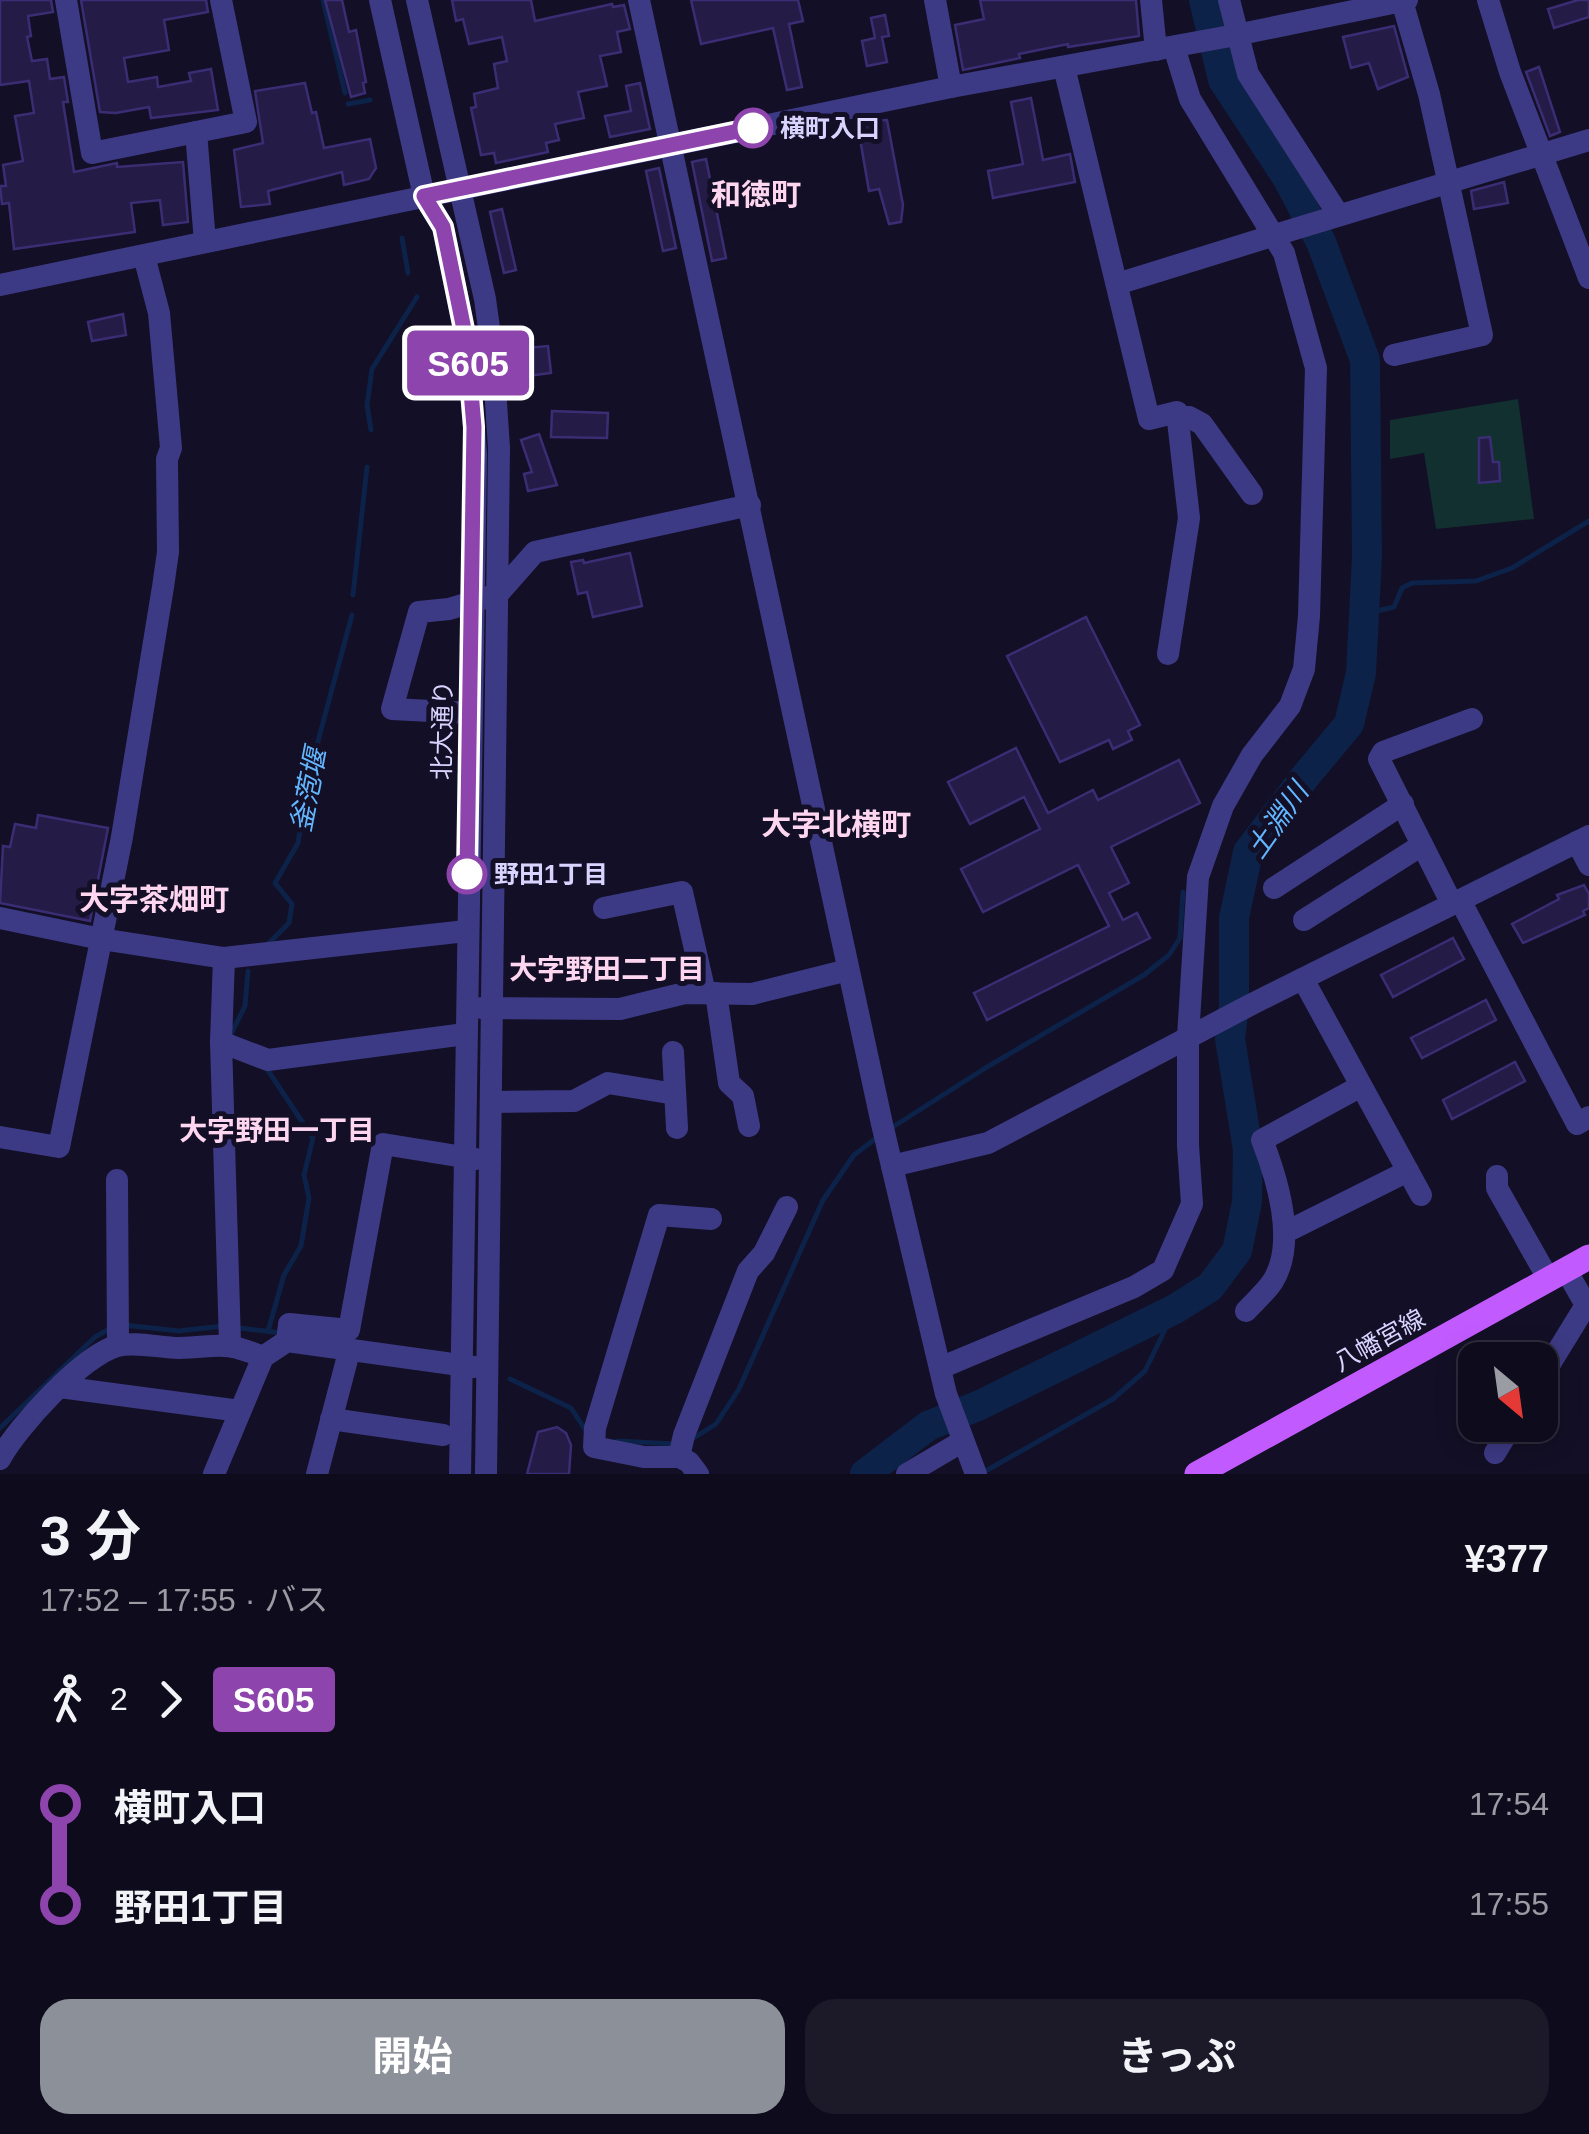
<!DOCTYPE html>
<html lang="ja">
<meta charset="utf-8">
<style>
:root{--surface:#0e0b1c;--page:#1c1929;--text:#f1f3f6;--muted:#9b9ba3;--line:#2e2b3b;--accent:#8c9099}
body{margin:0;font-family:Arial,"Noto Sans JP",sans-serif;background:var(--page);color:var(--text);height:100vh;display:flex;flex-direction:column;font-size:38px;white-space:nowrap}
*{box-sizing:border-box;margin:0}
p{font-size:32px;color:var(--muted)}
.icon{flex:none;width:55px;height:55px;fill:none;stroke:currentColor;stroke-width:2;stroke-linecap:round;stroke-linejoin:round}
.map{position:relative;height:1474px;overflow:hidden}
.panel{display:flex;flex-direction:column;background:var(--surface);flex:1}
.panel>*{flex:none}
.badge{padding:0 20px;border-radius:8px;font-size:35px;line-height:65px}
.needle{width:65px;rotate:151deg}
.buttons{position:absolute;left:1458px;top:1342px;display:grid;gap:20px}
.buttons a{display:grid;place-items:center;width:100px;height:100px;border-radius:20px;background:var(--surface);box-shadow:0 5px 25px #0003,0 0 0 2px var(--line);font-size:50px}
.map>.badge{position:absolute;translate:-50% -50%;box-shadow:0 0 0 5px #fff}
.legs{display:flex;align-items:center;gap:15px;height:110px;padding:0 40px;font-size:32px}
.legs p{margin-inline-start:auto}
.overview{display:flex;align-items:center;justify-content:space-between;height:170px;padding:0 40px}
h1{font-size:55px;font-weight:700;line-height:75px}
.primary-button{display:flex;gap:20px;margin-top:auto;padding:20px 40px}
.primary-button a{flex:1;height:115px;border-radius:30px;background:var(--accent);color:#fff;font-size:40px;font-weight:700;line-height:115px;text-align:center}
.primary-button a+a{background:var(--page);color:var(--text)}
ul{padding:0 40px;list-style:none}
li{display:flex;align-items:center;gap:35px;height:100px;font-size:38px}
li i{display:grid;place-items:center;width:15px;height:100%;margin:0 12px;background:currentColor}
li i::after{content:'';width:25px;height:25px;margin:-12px;border:8px solid;border-radius:50%;background:var(--surface)}
li p{margin-inline-start:auto}
li:first-child i{background:linear-gradient(#0000 50%,currentColor 0)}
li:last-child i{background:linear-gradient(currentColor 50%,#0000 0)}
.map>svg:first-child{display:block}
</style>
<div class="map">
<svg width="1589" height="1474" viewBox="0 0 1589 1474">
<rect width="100%" height="100%" fill="#130f26"/>
<polygon fill="#12302f" points="1518,399 1534,519 1436,529 1424,453 1390,459 1390,420"/>
<g fill="none" stroke-linecap="round" stroke-linejoin="round">
<g stroke="#0c2248" stroke-width="5">
<polyline points="323,0 345,93"/>
<polyline points="348,104 370,100"/>
<polyline points="402,238 408,273"/>
<polyline points="371,430 367,405 372,369 417,297"/>
<polyline points="353,595 367,467"/>
<polyline points="1364,614 1394,607 1402,588 1412,583 1476,581 1512,568 1589,521"/>
<polyline points="268,944 289,923 292,904 275,883 298,843 308,778 352,615"/>
<polyline points="231,1034 245,1006 248,971"/>
<polyline points="267,1069 313,1138 304,1175 309,1198 301,1246 284,1275 268,1331"/>
<polyline points="888,1130 987,1067 1144,975 1169,955 1180,938 1183,892"/>
<polyline points="124,1325 179,1331 223,1326"/>
<polyline points="239,1328 282,1333"/>
<polyline points="510,1379 571,1408 588,1434"/>
<polyline points="0,1428 95,1337 113,1327"/>
<polyline points="692,1439 716,1424 739,1389 823,1200 854,1155 879,1136"/>
<polyline points="617,1441 676,1444"/>
<polyline points="982,1473 1113,1399 1145,1371 1175,1309"/>
</g>
<polyline stroke="#0c2248" stroke-width="30" points="865,1474 928,1426 980,1405 1175,1309 1210,1287 1237,1251 1247,1202 1248,1150 1230,1039 1234,1005 1234,918 1248,852 1304,778 1349,724 1361,673 1367,557 1365,360 1321,242 1288,179 1223,80 1204,0"/>
</g>
<g fill="#241b47" stroke="#3b2d73" stroke-width="2.5">
<polygon points="0,0 51,0 53,12 28,16 31,36 27,37 32,61 47,59 50,79 64,77 68,102 63,102 74,172 117,163 117,167 183,162 188,222 163,225 160,200 131,203 135,232 14,249 9,203 2,204 0,186 6,186 3,165 23,161 15,116 34,113 29,81 0,85"/>
<polygon points="81,0 206,0 208,12 164,20 169,50 124,58 128,82 157,77 158,87 191,81 189,73 211,69 218,110 151,118 149,107 116,113 100,112"/>
<polygon points="325,0 342,0 349,32 356,30 366,82 363,83 365,93 351,97"/>
<polygon points="452,0 531,0 535,21 612,4 613,7 624,5 630,29 617,32 621,52 600,56 607,86 578,92 584,118 555,124 559,140 546,143 548,152 496,163 494,153 481,155 471,108 476,107 474,94 498,88 494,64 507,61 502,37 469,44 463,19 456,21"/>
<polygon points="691,0 798,0 803,21 789,24 802,87 787,90 773,28 701,44"/>
<polygon points="980,0 1136,0 1139,36 1068,47 1068,44 1019,54 1020,58 963,70 955,25 984,19"/>
<polygon points="1578,0 1589,0 1589,17 1554,28 1548,9"/>
<polygon points="885,15 889,36 882,37 887,62 867,66 862,41 875,38 871,18"/>
<polygon points="1394,26 1408,77 1378,89 1369,63 1351,68 1343,37"/>
<polygon points="1539,67 1560,132 1550,136 1526,72"/>
<polygon points="305,83 312,113 316,112 324,148 370,139 376,168 369,179 344,185 342,172 268,191 270,204 241,207 234,150 263,143 255,91"/>
<polygon points="640,83 650,129 610,137 605,116 631,111 626,86"/>
<polygon points="1031,98 1043,160 1070,154 1075,182 993,198 988,171 1023,164 1011,102"/>
<polygon points="887,120 903,205 901,222 889,224 879,189 869,191 858,127 867,121"/>
<polygon points="706,159 726,258 712,261 692,162"/>
<polygon points="659,168 676,248 663,251 646,171"/>
<polygon points="1504,182 1508,203 1474,209 1471,191"/>
<polygon points="502,209 516,270 504,273 490,212"/>
<polygon points="123,314 126,335 92,341 88,322"/>
<polygon points="548,346 551,373 519,377 516,349"/>
<polygon points="552,411 608,413 607,438 551,437"/>
<polygon points="539,434 557,485 528,491 524,474 532,472 521,440"/>
<polygon points="1490,437 1493,462 1499,462 1500,481 1479,483 1479,438"/>
<polygon points="630,553 642,606 593,617 587,592 578,594 571,562 583,560 584,563"/>
<polygon points="1086,617 1140,725 1128,731 1132,740 1113,749 1109,740 1060,762 1007,656"/>
<polygon points="1016,748 1048,813 1093,790 1098,800 1179,760 1200,803 1111,847 1129,883 1109,893 1123,920 1137,913 1150,938 987,1020 974,993 1109,926 1078,865 983,912 961,869 1040,829 1024,797 970,824 948,782"/>
<polygon points="38,815 108,828 90,921 0,903 3,846 10,847 15,824 36,828"/>
<polygon points="1584,885 1589,894 1589,908 1583,911 1585,915 1523,943 1512,924 1559,899 1557,895"/>
<polygon points="1453,938 1464,959 1393,997 1381,975"/>
<polygon points="1486,1000 1496,1020 1422,1058 1411,1038"/>
<polygon points="1515,1062 1525,1081 1452,1119 1443,1100"/>
<polygon points="557,1427 566,1433 571,1445 569,1474 527,1474 538,1432"/>
</g>
<g fill="none" stroke-linecap="round" stroke-linejoin="round">
<g stroke="#3d3a85" stroke-width="22">
<polyline points="66,0 92,153 246,122 221,0"/>
<polyline points="380,0 424,196 443,227 467,344 476,454 460,1474"/>
<polyline points="417,0 485,299 493,357 499,448 486,1474"/>
<polyline points="639,0 882,1124 946,1394 976,1474"/>
<polyline points="935,0 951,87"/>
<polyline points="1151,0 1156,50"/>
<polyline points="1229,0 1248,74 1338,214"/>
<polyline points="1488,0 1510,72 1589,278"/>
<polyline points="1064,67 1149,419 1177,412 1189,518 1168,654"/>
<polyline points="196,132 205,242"/>
<path d="M 1117,284 C 1274,235 1431,187 1589,140"/>
<polyline points="0,285 951,87 1236,35 1407,0"/>
<polyline points="1394,355 1482,335 1429,94 1402,1"/>
<polyline points="1178,418 1189,417 1202,424 1252,494"/>
<polyline points="470,713 392,709 419,612 449,609 498,594 535,552 750,505"/>
<polyline points="1577,842 1589,865"/>
<polyline points="1274,888 1403,804"/>
<polyline points="1460,900 1577,1124 1589,1117"/>
<polyline points="1452,904 1379,759 1383,752 1472,719"/>
<polyline points="604,908 682,892 705,993"/>
<polyline points="0,918 101,939 224,958 466,931"/>
<polyline points="1304,920 1422,845"/>
<polyline points="224,958 221,1042 230,1343"/>
<polyline points="1303,979 1421,1195"/>
<polyline points="716,993 729,1083 743,1096 749,1126"/>
<polyline points="481,1008 620,1009 685,993 752,994 848,970"/>
<polyline points="221,1042 268,1060 465,1034"/>
<polyline points="673,1052 677,1128"/>
<polyline points="491,1102 574,1101 608,1083 675,1094"/>
<polyline points="0,1137 59,1147 122,837 163,587 168,552 167,459 171,448 159,313 144,256"/>
<polyline points="892,1166 988,1143 1252,1004 1589,836"/>
<polyline points="1497,1176 1497,1188 1549,1280"/>
<polyline points="117,1180 118,1345"/>
<polyline points="1284,1233 1408,1171"/>
<path d="M 1246,1311 C 1254,1302 1266,1292 1273,1281 C 1297,1242 1277,1178 1262,1140 L 1361,1086"/>
<polyline points="287,1341 289,1324 349,1330 383,1144 476,1159"/>
<polyline points="940,1368 1134,1287 1163,1270 1192,1204 1188,1145 1188,1037 1198,877 1223,806 1252,755 1290,706 1304,669 1309,616 1316,368 1284,253 1190,99 1174,47"/>
<polyline points="1540,1380 1586,1305 1566,1270"/>
<polyline points="60,1387 240,1411"/>
<polyline points="331,1419 443,1435"/>
<polyline points="1495,1453 1512,1425"/>
<polyline points="679,1457 684,1435 748,1271 764,1253 787,1207"/>
<path d="M 0,1459 C 16,1428 83,1355 117,1346 C 135,1341 160,1348 179,1348 C 220,1347 222,1340 263,1357"/>
<polyline points="214,1474 263,1357 287,1341 474,1367"/>
<polyline points="317,1474 349,1352"/>
<polyline points="698,1474 689,1462 679,1457 644,1457 594,1447 595,1428 659,1215 711,1219"/>
<polyline points="907,1474 963,1441"/>
</g>
<polyline stroke="#c25bff" stroke-width="25" points="1197,1474 1589,1257"/>
</g>
<g fill="none" stroke-linecap="round" stroke-linejoin="round">
<defs>
<polyline id="line-1" points="467,874 474,427 467,344 443,227 424,196 753,128"/>
</defs>
<use href="#line-1" stroke="#fff" stroke-width="22"/>
<use href="#line-1" stroke="#8e44ad" stroke-width="15"/>
</g>
<g fill="#fff" stroke="#8e44ad" stroke-width="5">
<circle cx="753" cy="128" r="18"/>
<circle cx="467" cy="874" r="18"/>
</g>
<g text-anchor="middle" stroke-width="10" stroke-linejoin="round" paint-order="stroke">
<g font-size="25" font-weight="bold" fill="#d9d4ff" stroke="#130f26" text-anchor="start">
<text x="780" y="137">横町入口</text>
<text x="494" y="883">野田1丁目</text>
</g>
<g font-size="25" fill="#d9d4ff" stroke="#130f26">
<text transform="translate(442 730) rotate(-89)" y="9">北大通り</text>
<text transform="translate(1379 1340) rotate(-29)" y="9">八幡宮線</text>
</g>
<g font-size="28" font-style="italic" fill="#62b6ff" stroke="#130f26">
<text transform="translate(308 790) rotate(-79)" y="10">釜萢堰</text>
<text transform="translate(1277 820) rotate(-55)" y="10">土淵川</text>
</g>
<g font-size="28" font-weight="bold" fill="#ffd6f0" stroke="#130f26">
<text x="607" y="979">大字野田二丁目</text>
<text x="277" y="1140">大字野田一丁目</text>
</g>
<g font-size="30" font-weight="bold" fill="#ffd6f0" stroke="#130f26">
<text x="756" y="205">和徳町</text>
<text x="836" y="835">大字北横町</text>
<text x="154" y="910">大字茶畑町</text>
</g>
</g>
</svg>
<div class="buttons">
<a><svg class="needle" viewBox="-14 -14 28 28"><path d="M0-13l5 13h-10z" fill="#e53935"/><path d="M0 13l5-13h-10z" fill="#9b9ba3"/></svg></a>
</div>
<b class="badge" style="left:468px;top:363px;background:#8e44ad;color:#fff">S605</b>
</div>
<section class="panel">
<div class="overview"><div><h1>3 分</h1><p>17:52 – 17:55 · バス</p></div><b>¥377</b></div>
<div class="legs"><svg class="icon" aria-label="walk" viewBox="0 0 24 24"><circle cx="13" cy="4" r="2"/><path d="M13 8l-2 6 4 7M11 14l-3 7M7 12l3-4h3l4 4"/></svg>2<svg class="icon" aria-label="forward" viewBox="0 0 24 24"><path d="M9 5l7 7-7 7"/></svg><b class="badge" style="background:#8e44ad;color:#fff">S605</b></div>
<ul>
<li><i style="color:#8e44ad"></i><b>横町入口</b><p>17:54</p></li>
<li><i style="color:#8e44ad"></i><b>野田1丁目</b><p>17:55</p></li>
</ul>
<div class="primary-button"><a>開始</a><a>きっぷ</a></div>
</section>
